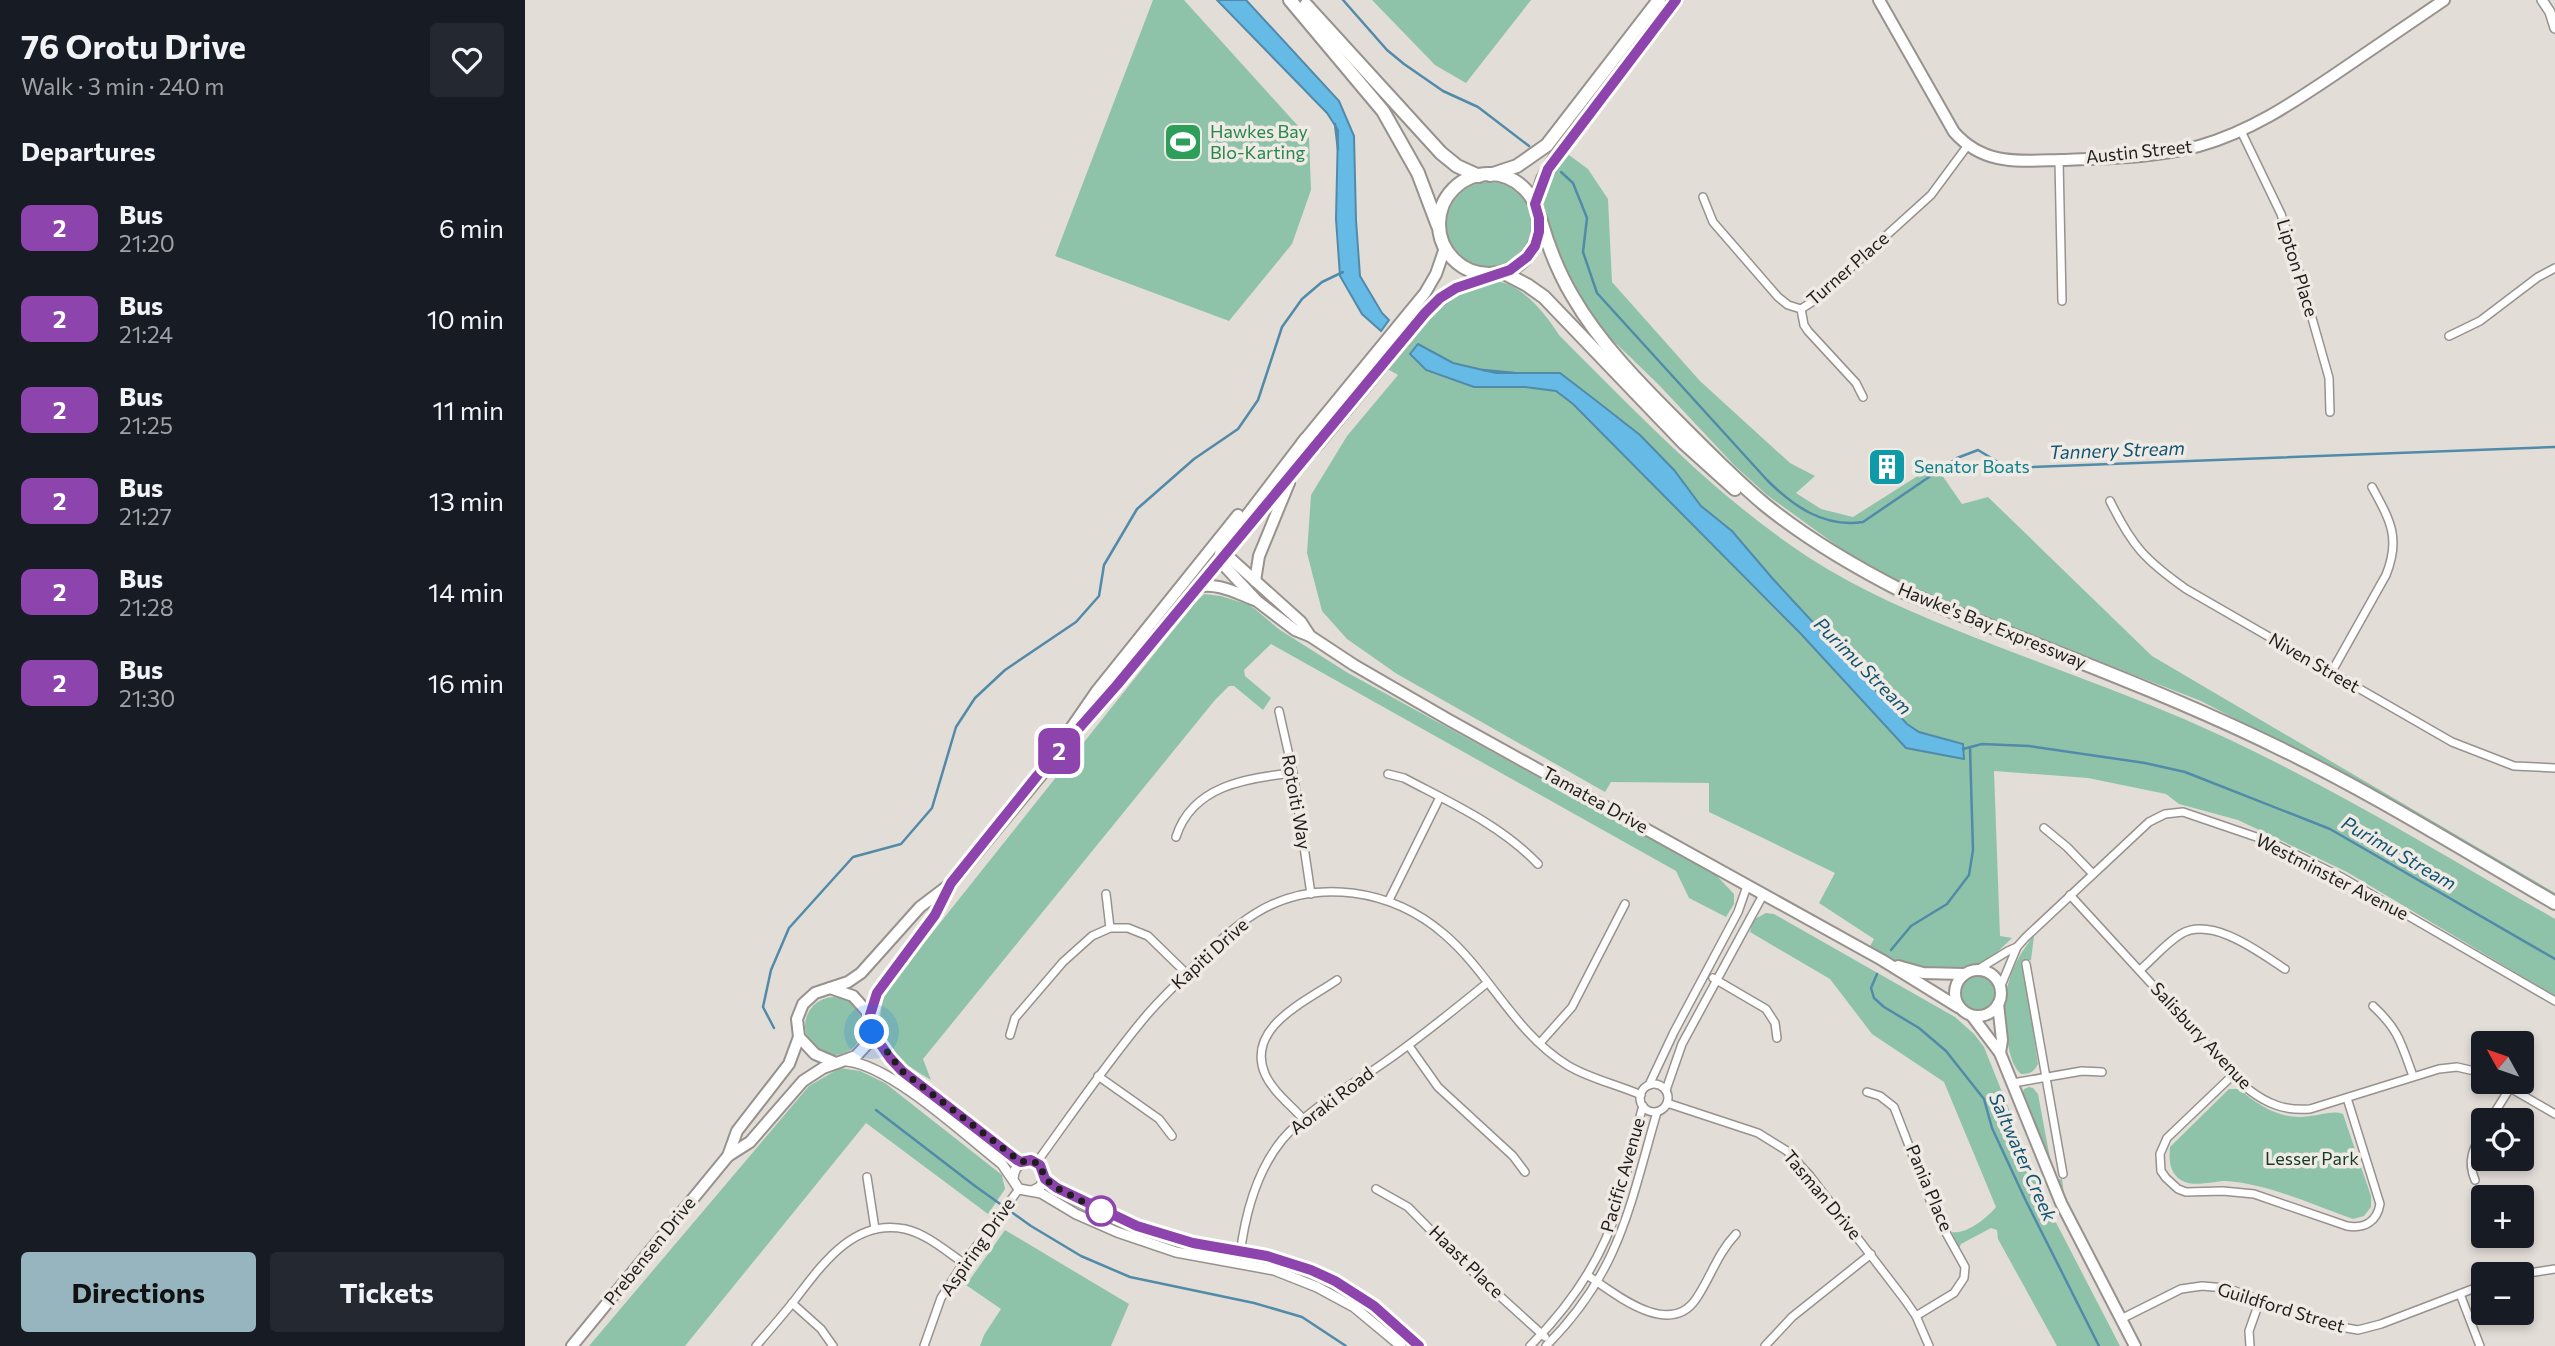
<!DOCTYPE html>
<meta charset="utf-8">
<style>
:root{--surface:#171b24;--page:#242831;--text:#f1f3f6;--muted:#9ea1a6;--accent:#96b5bf}
body{margin:0;font-family:Commissioner,sans-serif;background:var(--page);color:var(--text);height:100vh;display:flex;flex-direction:column;font-size:26px;white-space:nowrap}
*{box-sizing:border-box;margin:0}
p{font-size:23px;color:var(--muted)}
.icon{flex:none;width:38px;height:38px;fill:none;stroke:currentColor;stroke-width:2;stroke-linecap:round;stroke-linejoin:round}
.map{position:relative;flex:1;overflow:hidden}
.sheet{display:flex;flex-direction:column;background:var(--surface);width:525px}
.sheet>*{flex:none}
.badge{padding:0 14px;border-radius:10px;font-size:24px;line-height:46px}
.needle{width:46px;rotate:310deg}
.controls{position:absolute;left:1946px;top:1031px;display:grid;gap:14px}
.controls a{display:grid;place-items:center;width:63px;height:63px;border-radius:7px;background:var(--surface);box-shadow:0 4px 10px #0003;font-size:35px}
.you{position:absolute;width:35px;height:35px;margin:-18px;border:5px solid #fff;border-radius:50%;background:#1a73e8;box-shadow:0 0 0 10px #1a73e833}
.map>.badge{position:absolute;translate:-50% -50%;box-shadow:0 0 0 4px #fff}
h2{padding:0 21px;font-size:26px;line-height:63px}
.round{display:grid;place-items:center;flex:none;width:74px;height:74px;border-radius:7px;background:var(--page)}
.overview{display:flex;align-items:center;justify-content:space-between;height:119px;padding:0 21px}
h1{font-size:33px;font-weight:700;line-height:52px}
.button{display:flex;gap:14px;margin-top:auto;padding:14px 21px}
.button a{flex:1;height:80px;border-radius:7px;background:var(--accent);color:#111;font-size:28px;font-weight:700;line-height:80px;text-align:center}
.button a+a{background:var(--page);color:var(--text)}
ul{padding:0;list-style:none}
li{display:flex;align-items:center;gap:21px;height:91px;padding:0 21px}
li div{flex:1}
li b{display:block;font-size:26px}
li em{font-style:normal}
li .badge{min-width:77px;font-weight:700;text-align:center}
main{display:flex;flex:1;min-height:0}
.map>svg:first-child{display:block}
</style>
<main>
<section class="sheet">
<div class="overview"><div><h1>76 Orotu Drive</h1><p>Walk · 3 min · 240 m</p></div><a class="round"><svg class="icon" aria-label="heart" viewBox="0 0 24 24"><path d="M12 20l-8-8c-3-5 5-10 8-4 3-6 11-1 8 4z"/></svg></a></div>
<h2>Departures</h2>
<ul>
<li><span class="badge" style="background:#8e44ad;color:#fff">2</span><div><b>Bus</b><p>21:20</p></div><em>6 min</em></li>
<li><span class="badge" style="background:#8e44ad;color:#fff">2</span><div><b>Bus</b><p>21:24</p></div><em>10 min</em></li>
<li><span class="badge" style="background:#8e44ad;color:#fff">2</span><div><b>Bus</b><p>21:25</p></div><em>11 min</em></li>
<li><span class="badge" style="background:#8e44ad;color:#fff">2</span><div><b>Bus</b><p>21:27</p></div><em>13 min</em></li>
<li><span class="badge" style="background:#8e44ad;color:#fff">2</span><div><b>Bus</b><p>21:28</p></div><em>14 min</em></li>
<li><span class="badge" style="background:#8e44ad;color:#fff">2</span><div><b>Bus</b><p>21:30</p></div><em>16 min</em></li>
</ul>
<div class="button"><a>Directions</a><a>Tickets</a></div>
</section>
<div class="map">
<svg width="2030" height="1346" viewBox="0 0 2030 1346">
<rect width="100%" height="100%" fill="#e3ddd8"/>
<g fill="#8fc3a9">
<polygon points="628,0 659,0 784,138 786,190 767,244 704,321 530,256"/>
<polygon points="847,0 1006,0 941,83 910,65"/>
<polygon points="1040,152 1063,169 1083,199 1087,282 1175,381 1265,463 1290,476 1271,493 1296,509 1328,517 1410,465 1437,504 1463,497 1627,656 2030,893 2030,897 1803,767 1676,701 1416,600 1360,574 1318,550 1242,495 1210,466 1133,384 1077,330 1055,299 1030,248 1019,204 1019,193 1026,176"/>
<circle cx="964" cy="225" r="43"/>
<path d="M 971,281 C 997,284 1021,314 1034,335 C 1113,414 1189,495 1283,557 C 1335,591 1393,615 1451,638 C 1520,665 1591,690 1659,719 C 1788,775 1908,849 2030,919 L 2030,996 L 1822,872 L 1713,820 L 1654,804 L 1641,794 L 1563,778 L 1469,771 L 1475,936 L 1487,938 L 1467,957 L 1446,967 L 1426,972 L 1375,966 L 1343,950 L 1349,939 L 1294,903 L 1310,873 L 1184,812 L 1184,783 L 1086,782 L 1080,792 L 872,674 L 822,639 L 797,611 L 782,553 L 786,495 L 822,436 L 873,375 L 861,368 C 892,331 919,286 971,281 Z"/>
<path d="M 679,594 L 696,596 L 725,605 L 755,630 L 823,673 L 1190,874 L 1209,894 L 1209,904 L 1201,917 L 1164,898 L 1151,871 L 746,644 L 719,670 L 720,676 L 746,698 L 738,710 L 709,686 L 704,686 L 690,700 L 398,1059 L 406,1080 C 383,1066 353,1050 355,1020 C 355,1011 358,1001 360,992 L 669,604 Z"/>
<path d="M 1241,913 L 1249,914 L 1430,1017 L 1449,1034 L 1459,1047 L 1523,1207 L 1595,1346 L 1532,1346 L 1473,1239 L 1472,1230 L 1466,1228 L 1436,1244 L 1433,1251 L 1427,1232 C 1441,1235 1463,1217 1471,1207 L 1419,1082 L 1347,1034 L 1305,979 L 1225,932 L 1228,920 Z"/>
<path d="M 1509,936 L 1506,960 L 1498,962 L 1513,1064 C 1509,1072 1505,1074 1496,1074 C 1488,1067 1485,1055 1483,1044 C 1475,1003 1481,969 1509,936 Z"/>
<circle cx="1453" cy="993" r="17"/>
<circle cx="309" cy="1026" r="29"/>
<polygon points="315,1068 335,1071 360,1083 477,1175 480,1189 463,1214 341,1123 160,1346 64,1346 284,1086"/>
<polygon points="1504,1087 1508,1088 1513,1094 1529,1180 1537,1179 1541,1210 1532,1198 1496,1097 1499,1089"/>
<path d="M 1704,1089 L 1714,1089 C 1734,1106 1757,1121 1785,1116 C 1796,1115 1808,1110 1818,1114 L 1846,1196 L 1846,1207 L 1839,1216 L 1828,1219 C 1788,1205 1744,1184 1701,1181 C 1686,1181 1666,1189 1653,1178 C 1644,1170 1644,1158 1645,1147 Z"/>
<polygon points="480,1230 604,1304 586,1346 455,1346 459,1335 476,1309 441,1285"/>
</g>
<g fill="#66bae6" stroke="#518ba9" stroke-width="2">
<polygon points="692,0 721,0 814,101 829,136 831,220 835,276 857,313 864,320 856,331 837,314 815,276 811,219 813,130 802,113"/>
<polygon points="893,344 928,363 971,373 1035,373 1069,399 1115,435 1149,470 1176,506 1207,531 1248,579 1382,724 1394,732 1438,744 1439,759 1381,748 1276,634 1048,404 1031,391 1000,387 949,387 901,370 885,354"/>
</g>
<g fill="none" stroke-linecap="round" stroke-linejoin="round">
<g stroke="#518ba9" stroke-width="2.5">
<polyline points="818,0 862,50 879,64 918,91 953,107 1004,146"/>
<polyline points="810,124 813,149"/>
<path d="M 1036,172 L 1048,183 L 1062,218 L 1058,252 L 1072,293 L 1242,480 C 1268,506 1299,528 1338,522 L 1432,458 L 1453,450 L 1483,468 L 2030,447"/>
<polyline points="958,370 990,373"/>
<polyline points="1438,749 1457,744 1504,746 1620,763 1660,772 1805,829 2030,959"/>
<polyline points="1366,950 1386,926 1422,904 1444,875 1448,850 1445,748"/>
<polyline points="1352,974 1346,988 1349,998 1359,1007 1394,1028 1421,1051 1459,1099 1467,1128 1500,1199 1574,1346"/>
<polyline points="249,1028 238,1007 246,970 264,928 328,857 376,844 407,808 431,727 450,698 480,670 551,622 574,596 579,565 612,509 669,459 713,429 733,400 757,327 777,299 797,282 818,272"/>
<polyline points="351,1110 450,1186 506,1226 556,1256 605,1277 729,1303 777,1317 821,1346"/>
</g>
<defs>
<g id="minor">
<polyline points="1716,131 1756,214 1764,237 1804,378 1805,412"/>
<polyline points="1534,160 1537,301"/>
<polyline points="1178,197 1188,222 1253,297 1263,305 1276,309 1290,300 1406,195 1443,145"/>
<polyline points="1276,309 1279,325 1283,331 1331,383 1338,397"/>
<polyline points="1924,336 1955,321 2013,277 2030,268"/>
<path d="M 1585,501 C 1607,546 1620,560 1661,589 L 1927,742 L 1989,766 L 2030,768"/>
<path d="M 1806,673 L 1861,575 C 1876,538 1865,520 1847,487"/>
<polyline points="754,711 768,773 786,894"/>
<path d="M 863,774 L 879,778 C 926,803 976,825 1013,864"/>
<polyline points="1519,828 1542,847 1568,874"/>
<path d="M 651,837 C 667,786 721,778 768,773"/>
<polyline points="581,894 585,928"/>
<path d="M 1545,895 L 1723,1089 C 1742,1104 1760,1111 1785,1109 L 1914,1069 L 1932,1067 L 1958,1073"/>
<polyline points="864,900 915,797"/>
<polyline points="1501,964 1538,1174"/>
<polyline points="1452,970 1483,951 1492,947"/>
<path d="M 1615,970 C 1628,959 1641,943 1656,934 C 1687,916 1734,952 1760,969"/>
<polyline points="1188,978 1241,1009 1250,1023 1252,1038"/>
<polyline points="1475,988 1492,947 1500,938 1624,822 1640,814 1658,812 1743,841 1818,878 2030,1001"/>
<path d="M 1848,1006 C 1874,1030 1876,1043 1888,1076"/>
<polyline points="485,1035 490,1018 538,962 567,936 585,928 603,928 623,936 662,974"/>
<polyline points="1015,1043 1047,1007 1100,904"/>
<polyline points="884,1046 913,1087 988,1156 1000,1172"/>
<path d="M 1709,1074 L 1642,1138 L 1635,1154 L 1636,1171 L 1641,1178 L 1653,1189 L 1661,1192 L 1698,1191 L 1729,1194 L 1822,1226 C 1839,1229 1852,1222 1855,1204 L 1822,1098"/>
<polyline points="573,1076 634,1119 647,1136"/>
<polyline points="1975,1082 2030,1114"/>
<polyline points="1488,1083 1557,1071 1577,1072"/>
<circle cx="1129" cy="1098" r="14"/>
<polyline points="1124,1085 1149,1032 1213,912 1222,886"/>
<polyline points="1141,1090 1157,1044 1238,895"/>
<polyline points="1342,1092 1355,1096 1369,1107 1410,1213 1440,1267 1439,1278 1429,1293 1391,1316"/>
<polyline points="1142,1103 1233,1133 1262,1151 1285,1176 1380,1300 1391,1316 1404,1346"/>
<path d="M 779,1120 C 767,1106 748,1092 740,1074 C 720,1027 782,1001 812,980"/>
<polyline points="1965,1120 1985,1088"/>
<path d="M 512,1162 C 546,1115 579,1067 616,1022 C 632,1002 650,986 667,968 C 687,948 708,927 731,913 C 791,876 868,890 919,934 C 964,972 989,1032 1042,1065 C 1065,1079 1091,1084 1116,1095"/>
<polyline points="342,1177 350,1229"/>
<path d="M 1950,1180 C 1942,1161 1948,1148 1958,1132"/>
<polyline points="851,1189 883,1207 933,1258 1020,1337"/>
<path d="M 715,1255 C 720,1215 731,1172 757,1140 C 784,1108 826,1086 860,1062 C 896,1037 929,1010 962,983"/>
<polyline points="1997,1274 2030,1269"/>
<path d="M 1062,1275 C 1089,1293 1144,1339 1171,1299 C 1186,1277 1192,1254 1211,1234"/>
<polyline points="1935,1294 1955,1346"/>
<polyline points="267,1303 296,1329 308,1346"/>
<polyline points="1596,1319 1656,1289 1677,1286 1701,1288 1804,1325 1833,1330 1856,1324 1958,1285"/>
<path d="M 231,1346 C 244,1331 257,1316 269,1301 C 296,1266 328,1218 380,1229 C 402,1234 422,1252 440,1264"/>
<polyline points="399,1346 416,1298 436,1267 494,1189"/>
<path d="M 1005,1346 C 1044,1307 1077,1259 1093,1206 C 1103,1173 1108,1139 1118,1106"/>
<path d="M 1021,1346 C 1095,1272 1104,1208 1132,1112"/>
<polyline points="1240,1346 1267,1317 1346,1254"/>
<polyline points="1725,1346 1724,1331 1735,1300"/>
</g>
<g id="tertiary">
<polyline points="2017,0 2025,12 2030,28"/>
<polyline points="347,1033 377,1071 496,1162"/>
<path d="M 322,1061 C 367,1066 440,1135 477,1164 L 494,1189 L 516,1193 L 551,1214 L 592,1232 L 651,1252 L 749,1270 L 792,1287 L 829,1307 L 876,1346"/>
<path d="M 488,1178 C 490,1162 502,1157 515,1165 L 520,1179 L 515,1187 L 507,1191"/>
<path d="M 520,1179 C 561,1211 619,1234 671,1244 C 709,1251 749,1255 785,1270 C 827,1287 864,1313 894,1346"/>
</g>
<g id="secondary">
<path d="M 1354,0 L 1429,132 C 1459,166 1494,161 1536,160 C 1582,158 1629,158 1674,146 C 1724,132 1766,104 1809,75 C 1846,50 1882,25 1919,0"/>
<polyline points="780,439 696,549 694,560 732,601 770,630 785,636 829,665 924,720 1357,960 1433,1007"/>
<polyline points="777,443 900,293 911,274 920,248"/>
<polyline points="698,556 706,559 776,622 785,636"/>
<polyline points="730,581 734,556 764,483"/>
<path d="M 672,587 C 692,582 711,593 730,600"/>
<polyline points="542,734 571,692 713,515"/>
<polyline points="1373,966 1398,973 1439,974"/>
<circle cx="1453" cy="993" r="23"/>
<polyline points="1473,1004 1477,1040 1475,1053"/>
<polyline points="345,1015 352,993 410,915 427,883 744,499 795,442 906,307 931,288 965,275"/>
<polyline points="1447,1016 1475,1053 1536,1203 1610,1346"/>
<polyline points="311,1063 290,1054 274,1037 272,1019 278,1004 290,993 323,982 336,973 395,907 424,885"/>
<polyline points="203,1156 212,1131 264,1064 274,1037"/>
<polyline points="47,1346 203,1156 225,1142 278,1081 298,1068 331,1056 344,1042 347,1033 345,1015 328,996 305,988"/>
</g>
<g id="primary">
<polyline points="965,175 992,166 1022,145 1134,0"/>
<polyline points="1010,204 1018,179 1029,160 1151,0"/>
</g>
<g id="trunk">
<polyline points="765,0 858,111 893,173 913,226"/>
<polyline points="781,5 916,153 932,166 954,176"/>
<circle cx="964" cy="224" r="50"/>
<path d="M 1015,218 C 1023,246 1033,272 1048,297 C 1074,342 1113,382 1150,419 C 1179,448 1208,478 1239,504 C 1282,539 1330,567 1379,592 C 1504,643 1631,688 1752,747 C 1848,793 1938,850 2030,903"/>
<polyline points="979,273 1002,285 1019,297 1159,443 1210,489"/>
</g>
</defs>
<use href="#minor" stroke="#98928e" stroke-width="10"/>
<use href="#tertiary" stroke="#98928e" stroke-width="12"/>
<use href="#secondary" stroke="#98928e" stroke-width="14"/>
<use href="#primary" stroke="#98928e" stroke-width="16"/>
<use href="#trunk" stroke="#98928e" stroke-width="16"/>
<use href="#minor" stroke="#fff" stroke-width="7"/>
<use href="#tertiary" stroke="#fff" stroke-width="9"/>
<use href="#secondary" stroke="#fff" stroke-width="10"/>
<use href="#primary" stroke="#fff" stroke-width="12"/>
<use href="#trunk" stroke="#fff" stroke-width="12"/>
</g>
<g fill="none" stroke-linecap="round" stroke-linejoin="round">
<defs>
<polyline id="line" points="894,1346 849,1306 810,1281 786,1270 742,1256 668,1243 612,1226 532,1188 520,1179 515,1165 506,1160 496,1162 492,1160 377,1071 365,1058 347,1032 345,1015 352,993 410,915 426,883 512,776 592,685 900,313 915,298 931,288 985,270 1002,257 1010,246 1014,232 1014,218 1010,204 1023,169 1151,0"/>
</defs>
<use href="#line" stroke="#fff" stroke-width="16"/>
<use href="#line" stroke="#8e44ad" stroke-width="10"/>
<polyline stroke="#201e1c" stroke-width="7" stroke-dasharray="0 12.6" points="347,1032 377,1071 496,1162 506,1160 515,1165 520,1179 532,1188 576,1211"/>
</g>
<defs>
<symbol id="stadium-square" viewBox="-11 -11 22 22"><rect x="-9" y="-9" width="18" height="18" rx="4" fill="#2e9e5b" stroke="#f0eae5"/><path d="M0-5a6.5 5 0 1 0 0 10a6.5 5 0 1 0 0-10ZM-3.5-1.8h7v3.6h-7Z" fill="#fff"/></symbol>
<symbol id="building-square" viewBox="-11 -11 22 22"><rect x="-9" y="-9" width="18" height="18" rx="4" fill="#0f9aa8" stroke="#f0eae5"/><path d="M-4-6H4V6H1V3H-1V6H-4ZM-2.5-4.3h1.7v1.8h-1.7ZM.8-4.3h1.7v1.8H.8ZM-2.5-1h1.7V.8h-1.7ZM.8-1h1.7V.8H.8Z" fill="#fff"/></symbol>
</defs>
<g fill-rule="evenodd">
<use href="#stadium-square" x="636" y="120" width="44" height="44"/>
<use href="#building-square" x="1340" y="445" width="44" height="44"/>
</g>
<circle fill="#fff" stroke="#8e44ad" stroke-width="3.5" cx="576" cy="1211" r="14"/>
<g text-anchor="middle" stroke-width="7" stroke-linejoin="round" paint-order="stroke">
<g font-size="18" fill="#27864d" stroke="#f0eae5" text-anchor="start">
<text x="685" y="138">Hawkes Bay<tspan x="685" dy="21">Blo-Karting</tspan></text>
</g>
<g font-size="18" fill="#201e1c" stroke="#f0eae5">
<text transform="translate(1614 152) rotate(-6)" y="6">Austin Street</text>
<text transform="translate(1772 268) rotate(73)" y="6">Lipton Place</text>
<text transform="translate(1323 269) rotate(-41)" y="6">Turner Place</text>
<text transform="translate(1467 626) rotate(22)" y="6">Hawke's Bay Expressway</text>
<text transform="translate(1789 663) rotate(30)" y="6">Niven Street</text>
<text transform="translate(1070 800) rotate(29)" y="6">Tamatea Drive</text>
<text transform="translate(771 802) rotate(80)" y="6">Rotoiti Way</text>
<text transform="translate(1807 877) rotate(27)" y="6">Westminster Avenue</text>
<text transform="translate(685 954) rotate(-42)" y="6">Kapiti Drive</text>
<text transform="translate(1676 1036) rotate(47)" y="6">Salisbury Avenue</text>
<text transform="translate(807 1101) rotate(-37)" y="6">Aoraki Road</text>
<text transform="translate(1098 1175) rotate(-74)" y="6">Pacific Avenue</text>
<text transform="translate(1404 1188) rotate(67)" y="6">Pania Place</text>
<text transform="translate(1297 1195) rotate(50)" y="6">Tasman Drive</text>
<text transform="translate(453 1247) rotate(-55)" y="6">Aspiring Drive</text>
<text transform="translate(125 1251) rotate(-51)" y="6">Prebensen Drive</text>
<text transform="translate(941 1262) rotate(44)" y="6">Haast Place</text>
<text transform="translate(1756 1308) rotate(17)" y="6">Guildford Street</text>
</g>
<g font-size="18" fill="#0d838f" stroke="#f0eae5" text-anchor="start">
<text x="1389" y="473">Senator Boats</text>
</g>
<g font-size="18" fill="#143a29" stroke="#f0eae5">
<text x="1787" y="1165">Lesser Park</text>
</g>
<g font-size="19" font-style="italic" fill="#115572" stroke="#f0eae5">
<text transform="translate(1592 450) rotate(-2)" y="7">Tannery Stream</text>
<text transform="translate(1338 666) rotate(45)" y="7">Purimu Stream</text>
<text transform="translate(1874 853) rotate(30)" y="7">Purimu Stream</text>
<text transform="translate(1498 1157) rotate(66)" y="7">Saltwater Creek</text>
</g>
</g>
</svg>
<div class="controls">
<a><svg class="needle" viewBox="-14 -14 28 28"><path d="M0-13l5 13h-10z" fill="#e53935"/><path d="M0 13l5-13h-10z" fill="#9ea1a6"/></svg></a>
<a><svg class="icon" aria-label="locate" viewBox="0 0 24 24"><circle cx="12" cy="12" r="6"/><path d="M12 2v4M12 18v4M2 12h4M18 12h4"/></svg></a>
<a>+</a>
<a>−</a>
</div>
<div class="you" style="left:347px;top:1032px"></div>
<b class="badge" style="left:534px;top:751px;background:#8e44ad;color:#fff">2</b>
</div>
</main>
